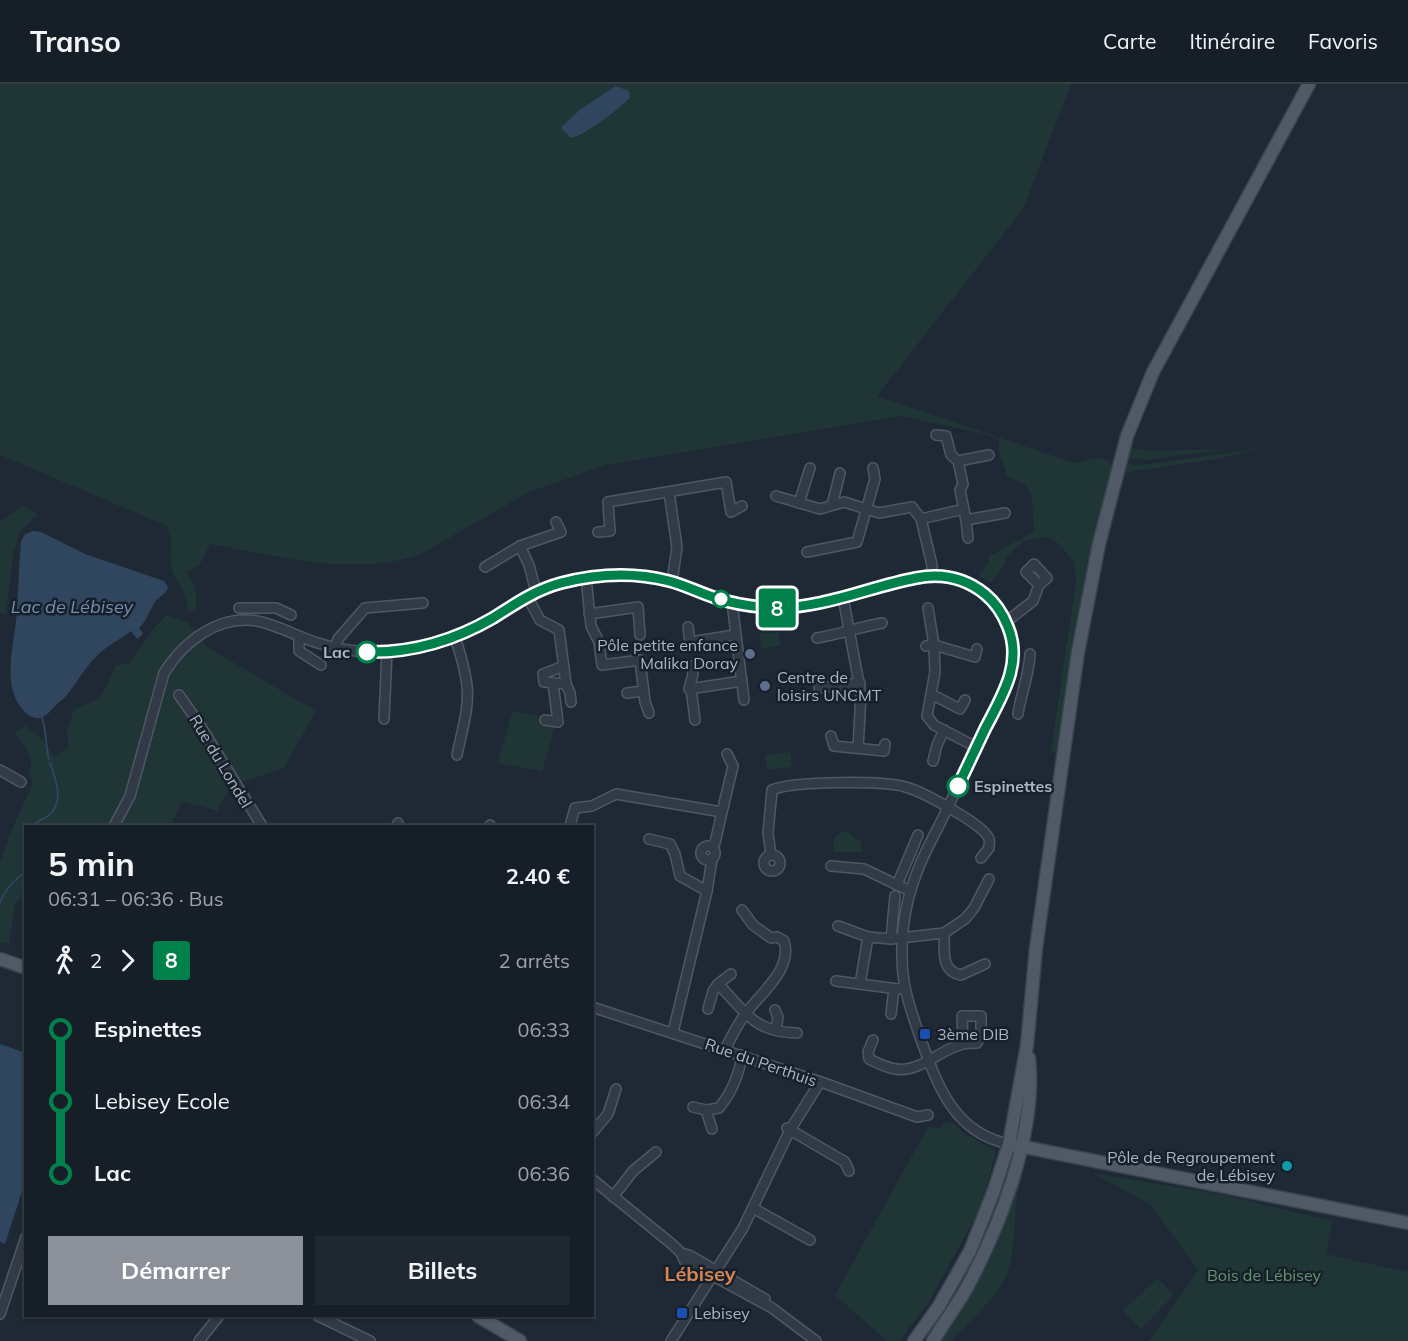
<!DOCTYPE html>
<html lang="fr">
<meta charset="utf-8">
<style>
:root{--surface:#161f28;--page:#1f2730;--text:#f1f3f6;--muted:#9ea2a8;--line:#353d45;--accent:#8c9099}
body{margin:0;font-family:Mulish,sans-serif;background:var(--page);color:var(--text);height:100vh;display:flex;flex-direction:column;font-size:22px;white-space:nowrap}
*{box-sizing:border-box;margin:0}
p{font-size:20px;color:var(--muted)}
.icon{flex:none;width:33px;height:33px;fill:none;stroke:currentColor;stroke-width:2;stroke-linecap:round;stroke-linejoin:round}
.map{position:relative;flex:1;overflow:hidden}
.drawer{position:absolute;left:24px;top:741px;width:570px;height:492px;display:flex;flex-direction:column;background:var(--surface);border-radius:0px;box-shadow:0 2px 4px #0004,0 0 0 2px var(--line)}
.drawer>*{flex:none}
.badge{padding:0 12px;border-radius:4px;font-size:21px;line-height:39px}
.map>.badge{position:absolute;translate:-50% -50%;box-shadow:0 0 0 3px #fff}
.legs{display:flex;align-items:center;gap:9px;height:66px;padding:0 24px;font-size:20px}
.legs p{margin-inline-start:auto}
.headline{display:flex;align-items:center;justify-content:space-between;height:102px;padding:0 24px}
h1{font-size:33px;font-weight:700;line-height:45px}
.cta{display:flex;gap:12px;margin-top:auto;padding:12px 24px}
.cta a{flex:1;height:69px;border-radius:0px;background:var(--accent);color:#fff;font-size:24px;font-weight:700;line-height:69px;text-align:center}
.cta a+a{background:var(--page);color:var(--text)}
ul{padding:0 24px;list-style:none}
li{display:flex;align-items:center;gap:21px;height:72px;font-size:22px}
li i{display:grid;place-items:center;width:9px;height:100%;margin:0 8px;background:currentColor}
li i::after{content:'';width:15px;height:15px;margin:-8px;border:4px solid;border-radius:50%;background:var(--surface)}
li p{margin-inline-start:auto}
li:first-child i{background:linear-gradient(#0000 50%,currentColor 0)}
li:last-child i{background:linear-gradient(currentColor 50%,#0000 0)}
header{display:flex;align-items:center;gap:36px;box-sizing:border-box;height:84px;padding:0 30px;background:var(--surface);border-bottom:2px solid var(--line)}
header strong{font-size:28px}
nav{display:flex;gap:33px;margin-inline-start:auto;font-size:21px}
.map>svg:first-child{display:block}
</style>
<header>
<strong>Transo</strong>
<nav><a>Carte</a><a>Itinéraire</a><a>Favoris</a></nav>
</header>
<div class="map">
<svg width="1408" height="1257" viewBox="0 0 1408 1257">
<rect width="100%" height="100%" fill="#1e2935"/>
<g fill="#203536">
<path d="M 0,0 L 1071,0 L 1023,125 L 877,312 L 1074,379 C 1088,377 1102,367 1112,381 L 1075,549 L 1056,670 L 1051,666 L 1076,498 L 1074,478 L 1058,459 L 1048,453 L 1024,457 L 1006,473 L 1005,480 L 991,499 L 978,492 L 988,479 L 990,470 L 993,470 L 1034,448 L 1032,412 L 1026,401 L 1007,392 L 999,367 L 999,355 L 981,349 L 901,332 L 606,381 L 529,408 L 421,470 C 352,494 279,472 210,460 L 200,480 L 187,488 C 196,501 197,510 196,525 L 189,529 L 184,509 L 172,488 L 170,469 L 172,460 L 167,442 L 0,371 Z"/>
<polygon points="1129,364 1152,367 1228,365 1147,376 1128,374"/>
<polygon points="1263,364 1216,375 1122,389 1127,378 1136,381 1149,380"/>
<polygon points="22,422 38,430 20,448 14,466 6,531 0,528 0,437"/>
<path d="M 167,531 L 188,538 L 207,563 L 316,627 L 284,684 L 231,702 L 217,727 L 182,717 L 171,742 L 26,742 L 25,810 L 15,819 L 9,860 L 0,858 L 0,780 L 9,752 L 33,699 L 28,689 C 37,674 23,661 15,649 L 25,641 L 43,656 L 55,673 L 69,662 L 67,647 L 74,625 C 102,616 105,610 115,582 L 129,579 L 154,544 Z"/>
<polygon points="779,548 780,562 761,564 760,550"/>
<polygon points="512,627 557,635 542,687 498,679"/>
<polygon points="790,668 792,683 767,686 765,671"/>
<polygon points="842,747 849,748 853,753 861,757 862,768 833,768 834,754"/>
<polygon points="947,1038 953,1039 965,1050 996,1067 982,1121 930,1216 900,1257 887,1257 835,1211 928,1043 940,1044"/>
<polygon points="1092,1089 1219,1110 1333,1137 1326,1170 1408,1188 1408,1257 1149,1257 1198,1186 1150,1120"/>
<path d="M 1017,1091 L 1022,1093 C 1011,1122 1018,1155 1009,1185 C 1001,1210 969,1238 951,1257 L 941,1257 L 955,1237 L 958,1226 Z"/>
<polygon points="1157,1194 1174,1211 1141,1245 1123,1227"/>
</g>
<g fill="#30455e">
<path d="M 616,2 L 629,7 L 630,14 C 620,24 584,52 571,54 L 562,45 L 562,42 L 582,24 Z"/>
<path d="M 33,447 L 41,448 L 85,470 L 164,497 L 168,503 C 166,511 159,512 155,518 C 149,527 148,535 139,544 L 143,550 L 137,555 L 131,547 C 121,555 110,560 101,568 C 87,580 78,597 67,611 C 64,615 60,617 57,620 C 52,625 47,632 40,634 C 34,635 27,631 24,627 C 0,602 15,559 17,527 C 18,504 19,481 21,458 L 25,450 Z"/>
<polygon points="0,960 26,969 25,1098 5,1160 0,1158"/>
</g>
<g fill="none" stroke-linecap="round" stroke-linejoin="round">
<g stroke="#30455e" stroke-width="2">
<path d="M 42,634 C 47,647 45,661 49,675"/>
<path d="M 32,742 C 37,737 42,736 48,732 C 65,719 56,695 50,679"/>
<path d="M 0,819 C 5,805 13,796 26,788"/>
</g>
<defs>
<g id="minor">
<polyline points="936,351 946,352 951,371 958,377 963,400 960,406 966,436 1005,429"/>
<polyline points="958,377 989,371"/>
<polyline points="669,408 677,463 672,498"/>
<polyline points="776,412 820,425 844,418 879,429 912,423"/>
<polyline points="799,419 810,384"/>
<polyline points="832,421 840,389"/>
<polyline points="912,423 921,435 932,481 932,492"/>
<polyline points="921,435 964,425"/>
<polyline points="966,436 968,454"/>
<polyline points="598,448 610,447 608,418 726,398 731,428 742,422"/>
<polyline points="520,462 529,481 536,508"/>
<polyline points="807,468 857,458 875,395 873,384"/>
<polyline points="485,483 520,462 561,448 556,438"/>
<polyline points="586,494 591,542 599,558 602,581 640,576 645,618 649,629"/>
<polyline points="527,512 540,536 559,546 566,600 544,598 543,590 564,582"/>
<polyline points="843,513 861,610 858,664"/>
<polyline points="732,518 744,616"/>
<polyline points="239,524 276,524 291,531"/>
<polyline points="928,524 934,561 935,588 927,632 934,641 976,663"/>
<polyline points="589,530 638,523 640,551"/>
<polyline points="1006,538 1033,517 1039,501 1026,488 1034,480 1047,494 1039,501"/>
<polyline points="688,543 690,558 735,551"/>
<polyline points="299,553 299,567 321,581"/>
<path d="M 455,553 C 459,566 464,581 466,595 C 471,620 462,646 457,671"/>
<path d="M 817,554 C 840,550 860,543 882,539"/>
<polyline points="926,562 934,561 975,573 977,565"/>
<polyline points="335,563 338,555 365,524 423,519"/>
<polyline points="692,582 693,590 689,605 742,597"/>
<polyline points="566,600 570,609 571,618"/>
<polyline points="691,604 695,636"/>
<polyline points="819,604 860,599"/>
<polyline points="627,609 643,607"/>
<polyline points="931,610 960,625 965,616"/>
<polyline points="179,611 198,638 262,742"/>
<path d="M 1018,630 C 1021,610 1029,591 1030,570"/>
<polyline points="384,635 387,567"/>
<polyline points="545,636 558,638 553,599"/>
<polyline points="831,652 834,662 884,667 885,660"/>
<polyline points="933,677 937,661 944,646"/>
<polyline points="0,686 21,698"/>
<path d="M 114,742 L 130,712 L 164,589 C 184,557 218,531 257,537 C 278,541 298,553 318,559 C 346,568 376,570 405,566 C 429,562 454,555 475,543 C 508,526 535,504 572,497 C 604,490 638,489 670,497 C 686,501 701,509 716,514 C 733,519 752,522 770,523 C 794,525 819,519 843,513 C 898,500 971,466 1005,536 C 1017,560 1015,582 1004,606 C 986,646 966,685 947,725 C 937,747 924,768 916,791 C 903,824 899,863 904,898 C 908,923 921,956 930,980 C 945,1019 965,1051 1009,1060"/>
<polyline points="397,742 398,739"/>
<polyline points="490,742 490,741"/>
<polyline points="570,742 575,724 592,722 616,710 722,728 733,682 727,670"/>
<polyline points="649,755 670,760 675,770 680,792 707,807"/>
<circle cx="708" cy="769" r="7"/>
<polyline points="711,763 715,759 722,728"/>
<path d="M 771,771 L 768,749 L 772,706 C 792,697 887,696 909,704 C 924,709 985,741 989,755 C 990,758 989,761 989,764 L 981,774"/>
<circle cx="772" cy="779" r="8"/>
<polyline points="831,782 864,785 910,807"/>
<polyline points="897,801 918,751"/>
<polyline points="838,842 868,853 891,855 944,849 965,835 974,824 989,795"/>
<path d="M 944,849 C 945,867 940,887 961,891 L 985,880"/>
<polyline points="891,855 895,812"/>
<polyline points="836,897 898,905 905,904"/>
<polyline points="718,900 731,890"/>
<polyline points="860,900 868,853"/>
<polyline points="592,923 824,999 917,1033 928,1031"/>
<path d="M 708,925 L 713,907 L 718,900 C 746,928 753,948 797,949"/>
<polyline points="775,926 778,933 776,946"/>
<polyline points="891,930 894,905"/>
<polyline points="673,948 707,807 712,775"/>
<path d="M 873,956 L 868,968 L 869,975 C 877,979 886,984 896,985 C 920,989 940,965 963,960 C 967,959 973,959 977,959 L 981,952 L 981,932 L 962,932 L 963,960"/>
<path d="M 725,966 C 731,953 738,940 746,929 C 761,909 793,885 784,857 L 777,853 L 771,854 L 753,841 L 742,826"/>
<path d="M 693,1023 L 706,1026 L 719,1024 C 732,1008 739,992 742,971"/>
<polyline points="706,1026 712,1045"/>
<polyline points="787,1044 845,1078 849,1087"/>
<polyline points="592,1049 608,1030 616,1005"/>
<polyline points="592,1095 673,1161 681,1169 684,1176 772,1224 816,1257"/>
<polyline points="613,1113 633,1087 656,1068"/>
<polyline points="753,1124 810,1156"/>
<polyline points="681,1169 689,1171 765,1215"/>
<polyline points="0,1230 26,1153"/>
<polyline points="318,1232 370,1257"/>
<polyline points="199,1257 219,1232"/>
<polyline points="671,1257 743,1144 790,1046 820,998"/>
</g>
<g id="major">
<polyline points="0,875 26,884"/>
<polyline points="1009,1060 1408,1139"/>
<polyline points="478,1232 520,1257"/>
<polyline points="914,1257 939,1222 970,1167 993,1109 1009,1060 1027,961 1036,864 1078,568 1099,460 1127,352 1153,288 1309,0"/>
<path d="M 933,1257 C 943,1240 955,1224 965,1207 C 1000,1143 1037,1048 1029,974"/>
</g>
</defs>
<use href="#minor" stroke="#4e5864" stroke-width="12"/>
<use href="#major" stroke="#3a444f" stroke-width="15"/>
<use href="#minor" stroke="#313a46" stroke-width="9"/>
<use href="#major" stroke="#4f5a66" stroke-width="12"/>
</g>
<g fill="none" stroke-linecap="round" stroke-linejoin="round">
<defs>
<path id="line-1" d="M 367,568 C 411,569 455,556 493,534 C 515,520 535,506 561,499 C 596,490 634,488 669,497 C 685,501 700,509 716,514 C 734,520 755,523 774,524 C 824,524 869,503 916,494 C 941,489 965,494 985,510 C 996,519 1003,530 1008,543 C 1023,580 1002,612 985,645 C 976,664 967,683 958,702"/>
</defs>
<use href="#line-1" stroke="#fff" stroke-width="14"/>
<use href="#line-1" stroke="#00804b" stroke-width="9"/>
</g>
<g fill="#fff" stroke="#00804b" stroke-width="3">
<circle cx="721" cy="515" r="8"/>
<circle cx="367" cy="568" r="10"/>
<circle cx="958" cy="702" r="10"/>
</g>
<g fill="#5c6f8a" stroke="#17202a" stroke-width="2">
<circle cx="750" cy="570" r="6"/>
<circle cx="765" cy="602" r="6"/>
</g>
<g fill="#1a4fb4" stroke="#17202a" stroke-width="2">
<rect x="919" y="944" width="12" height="12" rx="3"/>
<rect x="676" y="1223" width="12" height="12" rx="3"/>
</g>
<circle fill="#0f9aa8" stroke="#17202a" stroke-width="2" cx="1287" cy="1082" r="6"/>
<g text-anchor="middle" stroke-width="5" stroke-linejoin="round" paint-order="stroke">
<g font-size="16" fill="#aab5c3" stroke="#17202a" text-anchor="start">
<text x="738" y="567" text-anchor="end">Pôle petite enfance<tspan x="738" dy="18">Malika Doray</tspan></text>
<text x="777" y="599">Centre de<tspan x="777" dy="18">loisirs UNCMT</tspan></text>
<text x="937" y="956">3ème DIB</text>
<text x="1275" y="1079" text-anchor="end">Pôle de Regroupement<tspan x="1275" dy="18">de Lébisey</tspan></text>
<text x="694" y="1235">Lebisey</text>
</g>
<g font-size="16" font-weight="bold" fill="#aab5c3" stroke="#17202a" text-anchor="end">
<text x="350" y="574">Lac</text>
<text x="974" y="708" text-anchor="start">Espinettes</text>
</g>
<g font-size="16" fill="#aab5c3" stroke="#17202a">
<text transform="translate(221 677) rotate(59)" y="6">Rue du Londel</text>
<text transform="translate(761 978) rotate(19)" y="6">Rue du Perthuis</text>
</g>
<g font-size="16" fill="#62946b" stroke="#17202a">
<text x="1264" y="1197">Bois de Lébisey</text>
</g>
<g font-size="18" font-style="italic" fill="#718eae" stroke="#17202a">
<text x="72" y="529">Lac de Lébisey</text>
</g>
<g font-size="20" font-weight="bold" fill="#d68653" stroke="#17202a">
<text x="700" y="1197">Lébisey</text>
</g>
</g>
</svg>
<b class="badge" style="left:777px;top:524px;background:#00804b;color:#fff">8</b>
<section class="drawer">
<div class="headline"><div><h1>5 min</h1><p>06:31 – 06:36 · Bus</p></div><b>2.40 €</b></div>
<div class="legs"><svg class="icon" aria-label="walk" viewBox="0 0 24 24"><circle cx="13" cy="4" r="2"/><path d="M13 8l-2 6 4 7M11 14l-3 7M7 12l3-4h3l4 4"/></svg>2<svg class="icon" aria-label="forward" viewBox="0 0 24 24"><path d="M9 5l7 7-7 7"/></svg><b class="badge" style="background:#00804b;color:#fff">8</b><p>2 arrêts</p></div>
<ul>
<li><i style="color:#00804b"></i><b>Espinettes</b><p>06:33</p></li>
<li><i style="color:#00804b"></i><span>Lebisey Ecole</span><p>06:34</p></li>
<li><i style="color:#00804b"></i><b>Lac</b><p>06:36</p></li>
</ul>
<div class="cta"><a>Démarrer</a><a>Billets</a></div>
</section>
</div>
